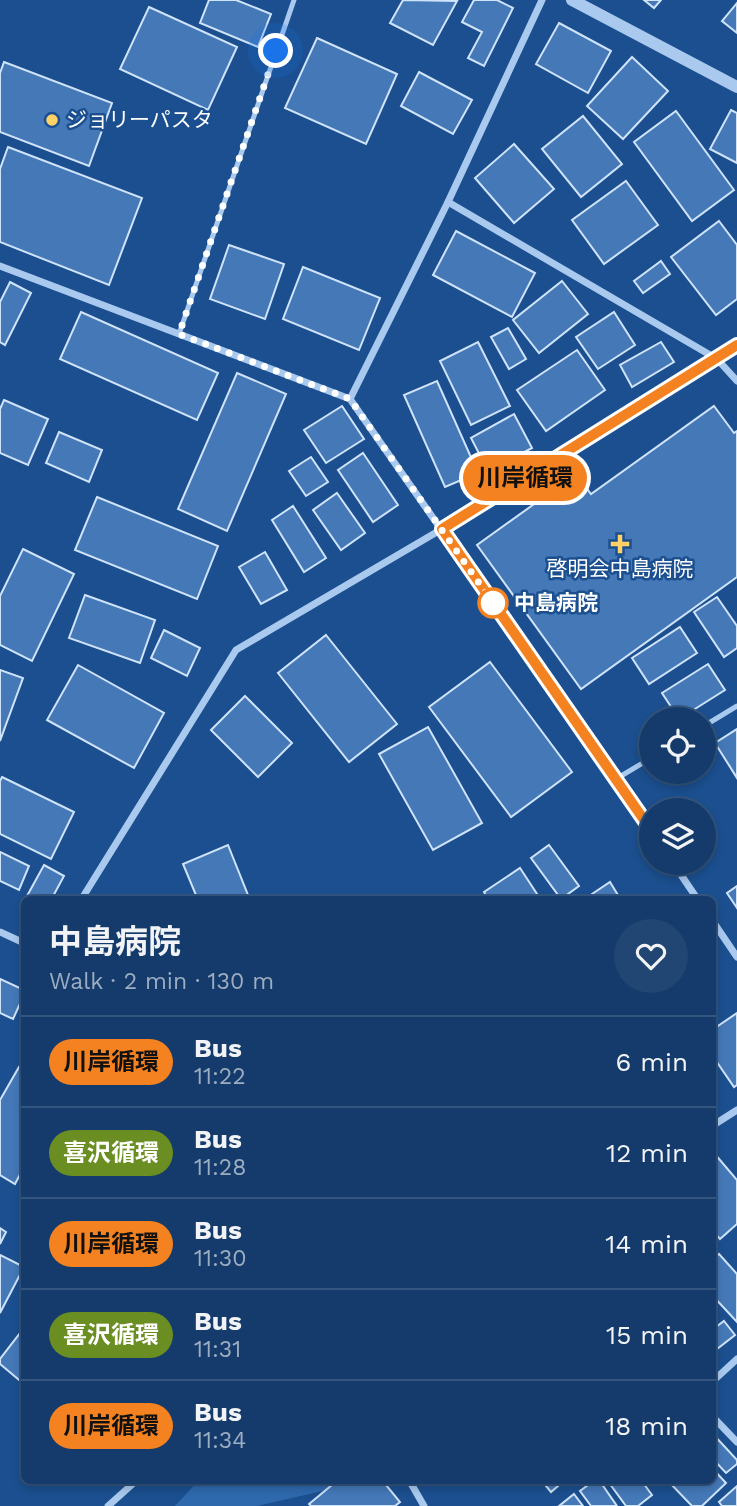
<!DOCTYPE html>
<meta charset="utf-8">
<style>
:root{--surface:#143b6b;--page:#214673;--text:#f1f3f6;--muted:#9dadc1;--line:#33557e}
body{margin:0;font-family:"Work Sans","Noto Sans JP",sans-serif;background:var(--page);color:var(--text);height:100vh;display:flex;flex-direction:column;font-size:26px;white-space:nowrap}
*{box-sizing:border-box;margin:0}
p{font-size:23px;color:var(--muted)}
.icon{flex:none;width:38px;height:38px;fill:none;stroke:currentColor;stroke-width:2;stroke-linecap:round;stroke-linejoin:round}
.map{position:relative;flex:1;overflow:hidden}
.sheet{position:absolute;left:21px;top:896px;width:695px;height:588px;display:flex;flex-direction:column;background:var(--surface);border-radius:10px;box-shadow:0 4px 10px #0003,0 0 0 2px var(--line)}
.sheet>*{flex:none}
.badge{padding:0 14px;border-radius:23px;font-size:24px;line-height:46px}
.buttons{position:absolute;left:639px;top:707px;display:grid;gap:14px}
.buttons a{display:grid;place-items:center;width:77px;height:77px;border-radius:50%;background:var(--surface);box-shadow:0 4px 10px #0003,0 0 0 2px var(--line);font-size:35px}
.you{position:absolute;width:35px;height:35px;margin:-18px;border:5px solid #fff;border-radius:50%;background:#1a73e8;box-shadow:0 0 0 10px #1a73e833}
.map>.badge{position:absolute;translate:-50% -50%;box-shadow:0 0 0 4px #fff}
.round{display:grid;place-items:center;flex:none;width:74px;height:74px;border-radius:37px;background:var(--page)}
.headline{display:flex;align-items:center;justify-content:space-between;height:119px;padding:0 28px}
h1{font-size:33px;font-weight:700;line-height:52px}
ul{padding:0;list-style:none}
li{display:flex;align-items:center;gap:21px;height:91px;padding:0 28px;border-top:2px solid var(--line)}
li div{flex:1}
li b{display:block;font-size:26px}
li em{font-style:normal}
li .badge{min-width:77px;font-weight:700;text-align:center}
.map>svg:first-child{display:block}
</style>
<div class="map">
<svg width="737" height="1506" viewBox="0 0 737 1506">
<rect width="100%" height="100%" fill="#1b4f8f"/>
<polygon fill="#2e69ad" points="198,1481 366,1481 257,1506 175,1506"/>
<g fill="#4478b7" stroke="#cfe3fa" stroke-width="2">
<polygon points="209,0 236,0 271,14 258,47 200,23"/>
<polygon points="403,0 457,1 433,45 390,23"/>
<polygon points="474,0 497,0 513,8 484,66 468,58 482,32 462,22"/>
<polygon points="644,0 661,0 654,8"/>
<polygon points="737,3 737,33 722,21"/>
<polygon points="149,7 237,47 208,110 120,69"/>
<polygon points="559,23 611,51 588,93 536,64"/>
<polygon points="317,38 397,74 366,144 285,108"/>
<polygon points="632,57 668,91 623,139 587,106"/>
<polygon points="4,62 112,103 89,166 0,132 0,73"/>
<polygon points="419,72 472,100 453,134 401,106"/>
<polygon points="731,110 737,113 737,163 710,149"/>
<polygon points="676,111 734,190 692,221 634,142"/>
<polygon points="583,116 622,164 581,197 542,149"/>
<polygon points="514,144 554,189 514,223 475,178"/>
<polygon points="8,147 142,198 109,285 0,242 0,169"/>
<polygon points="626,181 658,225 604,264 572,220"/>
<polygon points="719,221 737,245 737,299 716,315 671,257"/>
<polygon points="456,231 535,273 512,317 433,275"/>
<polygon points="229,245 284,264 265,319 210,299"/>
<polygon points="661,261 670,274 643,293 634,281"/>
<polygon points="303,267 380,298 359,350 283,319"/>
<polygon points="562,281 588,314 539,353 513,320"/>
<polygon points="10,282 31,293 5,345 0,342 0,302"/>
<polygon points="81,312 218,373 197,420 60,359"/>
<polygon points="614,312 635,345 598,369 576,337"/>
<polygon points="508,328 526,359 509,369 491,337"/>
<polygon points="478,342 510,406 471,425 440,361"/>
<polygon points="661,342 674,362 632,387 620,365"/>
<polygon points="577,350 605,390 546,431 517,390"/>
<polygon points="237,373 286,394 227,531 178,509"/>
<polygon points="437,381 478,473 445,487 404,395"/>
<polygon points="4,400 48,419 28,465 0,453 0,409"/>
<polygon points="342,406 364,439 326,463 304,430"/>
<polygon points="714,406 734,433 737,431 737,577 581,689 477,545 576,474 591,494"/>
<polygon points="514,414 532,448 488,471 471,438"/>
<polygon points="59,432 102,450 89,482 46,463"/>
<polygon points="363,453 398,505 373,522 338,470"/>
<polygon points="311,457 328,482 306,496 289,471"/>
<polygon points="337,493 365,533 341,550 313,510"/>
<polygon points="97,497 218,546 197,599 75,550"/>
<polygon points="293,506 326,558 304,572 272,520"/>
<polygon points="23,549 74,574 32,661 0,645 0,596"/>
<polygon points="265,552 287,590 261,604 239,567"/>
<polygon points="85,595 155,620 140,663 69,638"/>
<polygon points="717,597 737,626 737,648 724,657 694,612"/>
<polygon points="680,627 697,653 649,684 632,658"/>
<polygon points="164,630 200,648 187,676 151,658"/>
<polygon points="326,635 397,724 349,762 278,673"/>
<polygon points="490,662 572,772 511,817 429,707"/>
<polygon points="708,664 725,690 679,719 662,693"/>
<polygon points="78,665 164,713 134,768 47,720"/>
<polygon points="0,670 23,678 0,741"/>
<polygon points="245,696 292,743 258,777 211,730"/>
<polygon points="428,727 482,823 433,850 379,754"/>
<polygon points="737,729 737,778 715,743"/>
<polygon points="2,777 74,812 51,859 0,834 0,781"/>
<polygon points="228,845 250,900 198,900 183,864"/>
<polygon points="549,845 579,886 561,899 531,858"/>
<polygon points="0,852 29,866 19,890 0,881"/>
<polygon points="44,865 64,876 51,900 33,900 27,896"/>
<polygon points="520,868 541,900 489,900 484,892"/>
<polygon points="610,882 621,900 595,900 592,894"/>
<polygon points="737,886 737,908 727,893"/>
<polygon points="0,979 24,990 24,995 13,1019 0,1013"/>
<polygon points="737,1013 737,1085 734,1087 712,1055 712,1030"/>
<polygon points="19,1067 24,1070 24,1167 15,1184 0,1175 0,1100"/>
<polygon points="714,1153 737,1180 737,1224 720,1239 712,1230"/>
<polygon points="0,1228 6,1232 0,1244"/>
<polygon points="719,1254 737,1274 737,1322 712,1295 712,1260"/>
<polygon points="0,1255 24,1267 0,1313"/>
<polygon points="724,1321 735,1335 712,1353 712,1330"/>
<polygon points="24,1328 24,1384 0,1364 0,1359"/>
<polygon points="712,1433 737,1460 737,1464 726,1473 712,1458"/>
<polygon points="712,1468 726,1483 702,1506 692,1506 667,1480 712,1480"/>
<polygon points="338,1480 382,1480 400,1502 395,1506 311,1506 309,1504"/>
<polygon points="541,1480 565,1480 551,1492"/>
<polygon points="595,1480 599,1480 617,1506 591,1506 580,1491"/>
<polygon points="607,1480 641,1480 652,1495 638,1506 626,1506"/>
<polygon points="737,1486 737,1506 722,1506 719,1502"/>
<polygon points="574,1494 583,1506 559,1506"/>
</g>
<g fill="none" stroke-linecap="round" stroke-linejoin="round">
<g stroke="#a9c9ee" stroke-width="5">
<polyline points="179,334 294,0"/>
<polyline points="704,726 737,706"/>
<polyline points="616,779 651,758"/>
</g>
<g stroke="#a9c9ee" stroke-width="7">
<polyline points="448,202 717,359 737,381"/>
<polyline points="0,266 350,399 651,830"/>
<polyline points="350,399 448,202 542,0"/>
<polyline points="673,863 698,900"/>
<polyline points="81,900 236,650 442,529 737,345"/>
<polyline points="712,920 737,957"/>
<polyline points="0,932 24,943"/>
<polyline points="712,1126 737,1110"/>
<polyline points="712,1382 737,1359"/>
<polyline points="712,1416 737,1442"/>
<polyline points="409,1480 424,1506"/>
<polyline points="108,1506 137,1480"/>
</g>
<polyline stroke="#a9c9ee" stroke-width="12" points="572,0 737,87"/>
</g>
<g fill="none" stroke-linecap="round" stroke-linejoin="round">
<defs>
<polyline id="line" points="651,830 442,529 737,345"/>
</defs>
<use href="#line" stroke="#fff" stroke-width="16"/>
<use href="#line" stroke="#f58220" stroke-width="10"/>
<polyline stroke="#fff" stroke-width="7" stroke-dasharray="0 12.6" points="276,51 179,334 350,399 493,603"/>
</g>
<g fill="#ffd166" stroke="#1b4f8f" stroke-width="2.5">
<circle cx="52" cy="120" r="7"/>
<path d="M616.5 533.5h7v7h7v7h-7v7h-7v-7h-7v-7h7z"/>
</g>
<circle fill="#fff" stroke="#f58220" stroke-width="3.5" cx="493" cy="603" r="14"/>
<g text-anchor="middle" stroke-width="5" stroke-linejoin="round" paint-order="stroke">
<g font-size="21" fill="#fff" stroke="#1b4f8f" text-anchor="start">
<text x="66" y="127">ジョリーパスタ</text>
<text x="620" y="576" text-anchor="middle">啓明会中島病院</text>
</g>
<g font-size="21" font-weight="bold" fill="#fff" stroke="#1b4f8f" text-anchor="start">
<text x="514" y="610">中島病院</text>
</g>
</g>
</svg>
<div class="buttons">
<a><svg class="icon" aria-label="locate" viewBox="0 0 24 24"><circle cx="12" cy="12" r="6"/><path d="M12 2v4M12 18v4M2 12h4M18 12h4"/></svg></a>
<a><svg class="icon" aria-label="layers" viewBox="0 0 24 24"><path d="M12 4l9 5-9 5-9-5zM3 14l9 5 9-5"/></svg></a>
</div>
<div class="you" style="left:276px;top:51px"></div>
<b class="badge" style="left:525px;top:478px;background:#f58220;color:#111">川岸循環</b>
<section class="sheet">
<div class="headline"><div><h1>中島病院</h1><p>Walk · 2 min · 130 m</p></div><a class="round"><svg class="icon" aria-label="heart" viewBox="0 0 24 24"><path d="M12 20l-8-8c-3-5 5-10 8-4 3-6 11-1 8 4z"/></svg></a></div>
<ul>
<li><span class="badge" style="background:#f58220;color:#111">川岸循環</span><div><b>Bus</b><p>11:22</p></div><em>6 min</em></li>
<li><span class="badge" style="background:#6b8e23;color:#fff">喜沢循環</span><div><b>Bus</b><p>11:28</p></div><em>12 min</em></li>
<li><span class="badge" style="background:#f58220;color:#111">川岸循環</span><div><b>Bus</b><p>11:30</p></div><em>14 min</em></li>
<li><span class="badge" style="background:#6b8e23;color:#fff">喜沢循環</span><div><b>Bus</b><p>11:31</p></div><em>15 min</em></li>
<li><span class="badge" style="background:#f58220;color:#111">川岸循環</span><div><b>Bus</b><p>11:34</p></div><em>18 min</em></li>
</ul>
</section>
</div>
